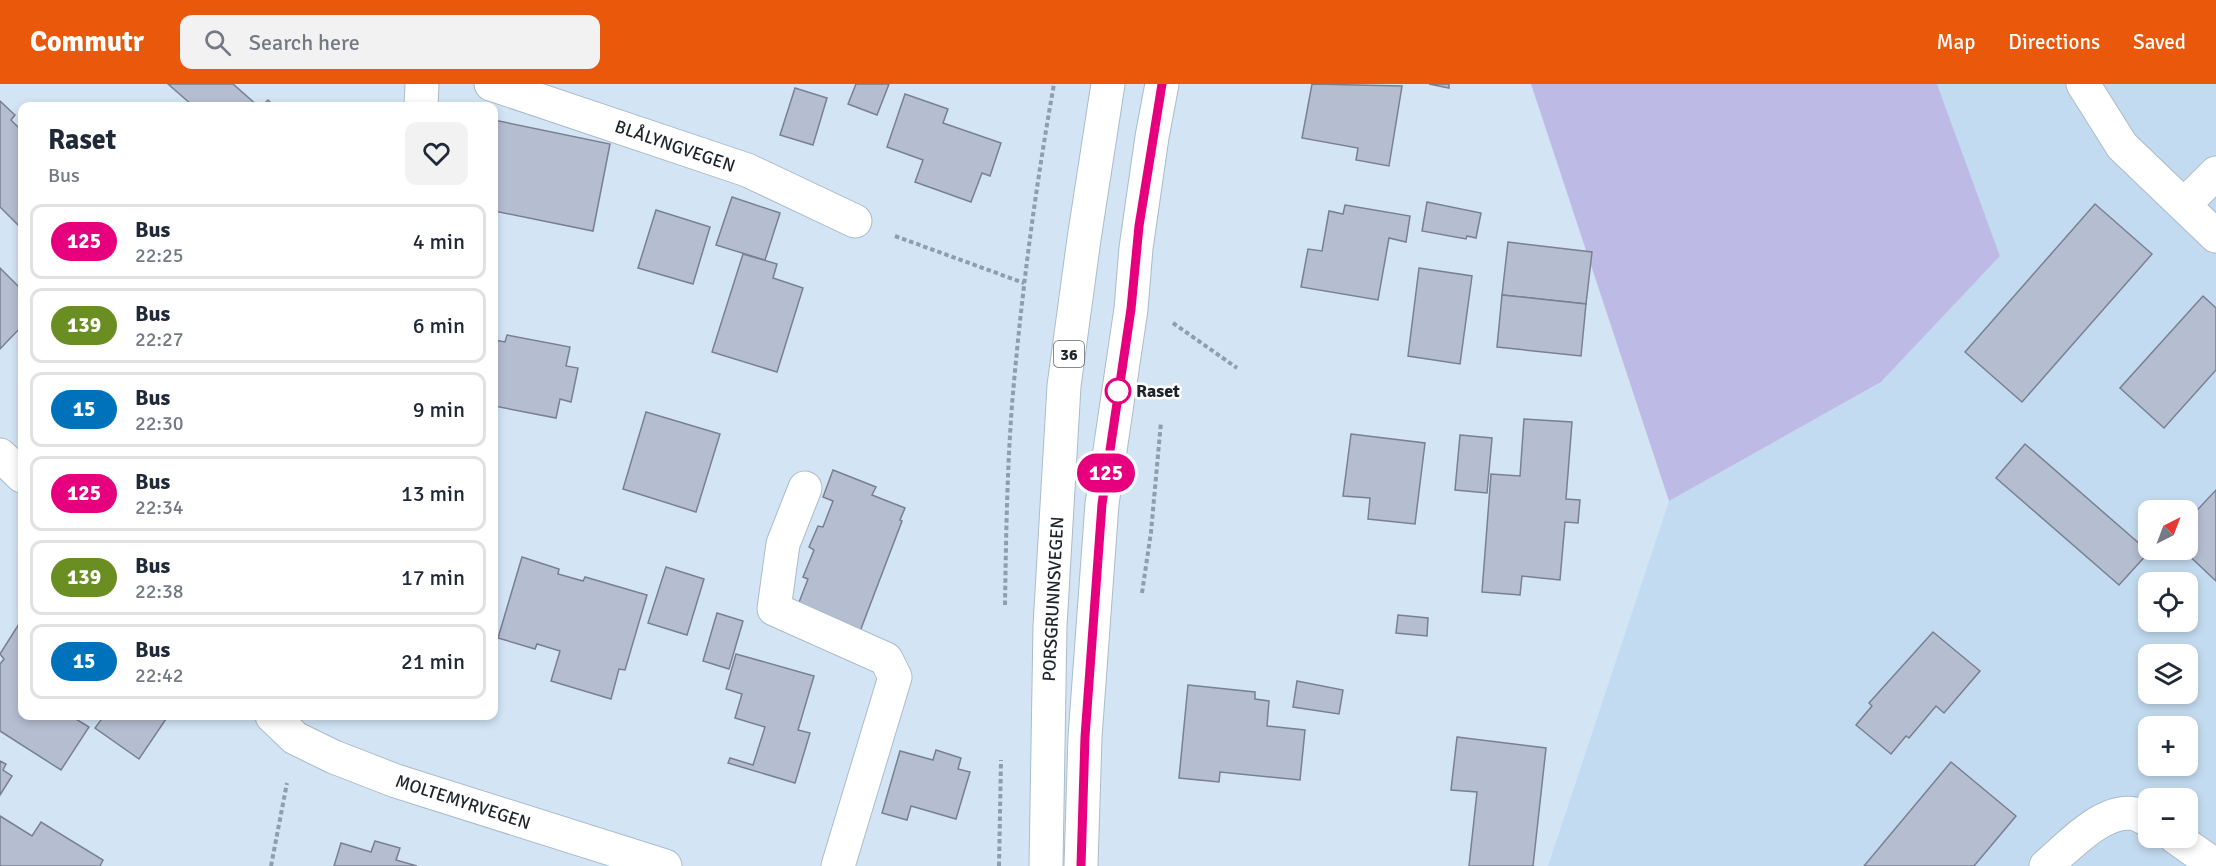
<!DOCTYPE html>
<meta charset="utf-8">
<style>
:root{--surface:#fff;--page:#f2f2f3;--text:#1f2937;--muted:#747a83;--line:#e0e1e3;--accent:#ea580c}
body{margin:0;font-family:Signika,sans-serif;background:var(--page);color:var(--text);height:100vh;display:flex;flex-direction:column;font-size:22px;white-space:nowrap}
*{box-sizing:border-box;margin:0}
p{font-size:20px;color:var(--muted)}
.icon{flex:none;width:33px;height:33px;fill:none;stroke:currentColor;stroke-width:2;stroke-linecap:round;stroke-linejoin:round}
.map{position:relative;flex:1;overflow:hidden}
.drawer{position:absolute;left:18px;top:18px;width:480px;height:618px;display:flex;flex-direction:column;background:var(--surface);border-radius:12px;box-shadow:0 3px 9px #0003}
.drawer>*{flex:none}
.badge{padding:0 12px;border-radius:20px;font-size:21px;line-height:39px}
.needle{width:39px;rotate:42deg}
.controls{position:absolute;left:2138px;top:416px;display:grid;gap:12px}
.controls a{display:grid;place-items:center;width:60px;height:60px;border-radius:12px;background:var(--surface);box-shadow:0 3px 9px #0003;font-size:30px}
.map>.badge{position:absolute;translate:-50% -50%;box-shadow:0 0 0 3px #fff}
.round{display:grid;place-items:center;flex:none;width:63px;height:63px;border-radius:12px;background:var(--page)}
.headline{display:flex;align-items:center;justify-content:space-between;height:102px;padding:0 30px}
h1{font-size:28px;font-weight:700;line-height:45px}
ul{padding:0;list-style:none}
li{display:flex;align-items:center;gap:18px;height:75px;margin:0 12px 9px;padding:0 18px;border:3px solid var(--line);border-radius:12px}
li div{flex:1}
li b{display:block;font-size:22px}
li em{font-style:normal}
li .badge{min-width:66px;font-weight:700;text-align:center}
header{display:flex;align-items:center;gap:36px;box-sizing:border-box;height:84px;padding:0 30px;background:var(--accent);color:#fff}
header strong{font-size:28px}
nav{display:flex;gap:33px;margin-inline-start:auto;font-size:21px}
.search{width:420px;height:54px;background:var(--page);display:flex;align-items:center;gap:15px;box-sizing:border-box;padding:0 21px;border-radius:12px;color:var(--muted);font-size:22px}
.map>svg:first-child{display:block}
</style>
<header>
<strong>Commutr</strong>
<div class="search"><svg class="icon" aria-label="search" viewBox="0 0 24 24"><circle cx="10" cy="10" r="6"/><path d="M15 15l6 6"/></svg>Search here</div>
<nav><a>Map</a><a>Directions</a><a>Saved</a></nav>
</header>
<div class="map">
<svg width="2216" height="782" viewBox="0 0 2216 782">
<rect width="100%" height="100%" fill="#d3e5f5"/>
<path fill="#c3dbf0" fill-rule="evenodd" d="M 1937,0 L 2216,0 L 2216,782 L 1548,782 L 1669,417 L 1881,298 L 2000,172 ZM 2148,426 L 2187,426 L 2187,465 L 2148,465 ZM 2148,498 L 2187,498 L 2187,537 L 2148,537 ZM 2148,570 L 2187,570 L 2187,609 L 2148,609 ZM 2148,642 L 2187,642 L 2187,681 L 2148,681 ZM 2148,714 L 2187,714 L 2187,753 L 2148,753 Z"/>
<polygon fill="#bebae6" points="1531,0 1937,0 2000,172 1881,298 1669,417"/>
<g fill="#b5bed1" stroke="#788092" stroke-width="1.5">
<polygon points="168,0 233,0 258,22 190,22 192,21"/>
<polygon points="856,0 889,0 877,31 848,20"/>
<polygon points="1312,0 1402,2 1389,82 1356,76 1358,64 1302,54"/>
<polygon points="1429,0 1449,0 1449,4"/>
<polygon points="795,4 827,14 813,61 780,51"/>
<polygon points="905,10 948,25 943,39 1001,59 990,92 982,89 971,118 915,98 923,76 887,63"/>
<polygon points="268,16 274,22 262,22"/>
<polygon points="0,17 15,31 11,36 22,47 22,145 0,123"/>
<polygon points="494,36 610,60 593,147 494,127"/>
<polygon points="732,113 780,129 765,176 716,161"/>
<polygon points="1427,118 1481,129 1476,154 1467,152 1466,155 1422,147"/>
<polygon points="2095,120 2152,170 2022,318 1965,268"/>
<polygon points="1345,121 1410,132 1406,158 1389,154 1378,216 1301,203 1308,165 1322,167 1329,127 1343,130"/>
<polygon points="656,126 710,143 693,200 638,184"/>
<polygon points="1508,158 1592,168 1586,220 1502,211"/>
<polygon points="743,170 777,180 773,194 803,204 777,288 712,268"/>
<polygon points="0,184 22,206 22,242 0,265"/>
<polygon points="1419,184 1472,192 1460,280 1408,272"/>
<polygon points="1502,211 1586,220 1581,272 1497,263"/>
<polygon points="2203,212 2216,224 2216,286 2164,344 2120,304"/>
<polygon points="507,251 570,263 566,282 578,284 571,318 560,315 556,334 494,322 494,256 505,258"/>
<polygon points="646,328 720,350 696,428 623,405"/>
<polygon points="1524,335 1572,338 1566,415 1580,416 1578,439 1565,438 1560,496 1522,492 1520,511 1482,508 1491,390 1520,392"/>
<polygon points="1351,350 1425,359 1415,440 1368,435 1370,414 1343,412"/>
<polygon points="1460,351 1492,354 1487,409 1455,406"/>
<polygon points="2025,360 2149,468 2119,501 1996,394"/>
<polygon points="833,386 876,403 872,411 905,424 900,436 902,437 859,550 796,526 808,495 803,493 814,466 809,463 818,442 823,443 833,417 823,413"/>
<polygon points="2216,406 2216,497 2182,465 2187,465 2187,437"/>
<polygon points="522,473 559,485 558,490 583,497 585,493 647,511 625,586 619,585 611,615 551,597 560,567 537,560 535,565 498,554"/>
<polygon points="666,483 704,495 687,551 648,539"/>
<polygon points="717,529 743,537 729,585 703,577"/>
<polygon points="1398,531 1428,534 1427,552 1396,549"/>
<polygon points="22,535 22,632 71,632 89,643 61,686 0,647 0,580 4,575 0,570"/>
<polygon points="1933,548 1980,587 1944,629 1936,622 1909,654 1906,652 1891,670 1856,641 1872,622 1869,619"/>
<polygon points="736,570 814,592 798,646 810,649 795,699 728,679 730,674 753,681 765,643 735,634 742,610 726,605"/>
<polygon points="1297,597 1343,606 1339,630 1293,623"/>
<polygon points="1188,601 1255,608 1255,615 1269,617 1267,642 1305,646 1300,696 1220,688 1219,698 1179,694"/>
<polygon points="104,632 168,632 139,675 95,644"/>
<polygon points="1457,653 1546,664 1533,782 1469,782 1477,708 1451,706"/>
<polygon points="936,666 961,674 958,685 970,688 956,735 911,722 907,736 882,729 900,667 933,676"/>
<polygon points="0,677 6,680 3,686 12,692 0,711"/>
<polygon points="1951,678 2016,732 1974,782 1864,782"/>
<polygon points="0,732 32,752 41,738 103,776 100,782 0,782"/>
<polygon points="375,757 400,764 396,776 417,782 334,782 341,759 371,768"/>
</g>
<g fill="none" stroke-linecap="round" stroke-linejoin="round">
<defs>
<g id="minor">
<polyline points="491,0 747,86 855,137"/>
<polyline points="2083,0 2122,62 2216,152"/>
<polyline points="421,22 422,0"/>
<polyline points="2184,121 2216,89"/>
<polyline points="0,371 22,392"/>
<polyline points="805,404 783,460 774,525 886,575 895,593 838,782"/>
<polyline points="272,632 295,654 334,673 396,697 665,782"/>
<polyline points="2175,753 2216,782"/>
<path d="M 2046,782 C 2068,763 2104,723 2135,730 C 2139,731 2144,734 2148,736"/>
</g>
<g id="highway">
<polyline points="1046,782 1050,542 1064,302 1084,155 1108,0"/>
<polyline points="1081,782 1085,653 1102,420 1131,225 1136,164 1152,53 1162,0"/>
</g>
</defs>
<use href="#minor" stroke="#aabbca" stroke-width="35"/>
<use href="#highway" stroke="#aabbca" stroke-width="35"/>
<g stroke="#909daa" stroke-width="4" stroke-dasharray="4.5 3" stroke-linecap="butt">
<polyline points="895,152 1024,199"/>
<polyline points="1173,239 1237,284"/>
<polyline points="1142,509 1151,448 1161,338"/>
<path d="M 1005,521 C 1006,455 1007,387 1012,321 C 1021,213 1035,106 1054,0"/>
<polyline points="271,782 287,699"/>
<polyline points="999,782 1001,676"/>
</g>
<use href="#minor" stroke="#fff" stroke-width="33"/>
<use href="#highway" stroke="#fff" stroke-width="33"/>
</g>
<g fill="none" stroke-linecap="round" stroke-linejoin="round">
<defs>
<polyline id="line" points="1081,782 1085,653 1102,420 1131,225 1139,142 1162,0"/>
</defs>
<use href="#line" stroke="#fff" stroke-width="14"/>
<use href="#line" stroke="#e6007e" stroke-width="9"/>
</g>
<circle fill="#fff" stroke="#e6007e" stroke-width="3" cx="1118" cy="307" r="12"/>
<g text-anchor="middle" stroke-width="5" stroke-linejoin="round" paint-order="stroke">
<rect fill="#fff" stroke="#61666a" stroke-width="1.5" x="1054" y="257" width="30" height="26" rx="4.5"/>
<g font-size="16" font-weight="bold" fill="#1d242a">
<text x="1069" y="276">36</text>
</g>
<g font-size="18" fill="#1d242a" stroke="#fff">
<text transform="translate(675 62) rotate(19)" y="6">BLÅLYNGVEGEN</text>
<text transform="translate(1053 515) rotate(-87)" y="6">PORSGRUNNSVEGEN</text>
<text transform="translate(463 718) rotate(18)" y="6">MOLTEMYRVEGEN</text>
</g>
<g font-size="18" font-weight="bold" fill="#1d242a" stroke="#fff" text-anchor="start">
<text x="1136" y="313">Raset</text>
</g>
</g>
</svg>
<div class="controls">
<a><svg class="needle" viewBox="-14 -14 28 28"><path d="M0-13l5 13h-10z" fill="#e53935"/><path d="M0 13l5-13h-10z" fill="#747a83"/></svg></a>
<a><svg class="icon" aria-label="locate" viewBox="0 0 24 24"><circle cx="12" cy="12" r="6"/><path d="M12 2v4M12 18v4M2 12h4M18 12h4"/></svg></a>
<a><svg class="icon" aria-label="layers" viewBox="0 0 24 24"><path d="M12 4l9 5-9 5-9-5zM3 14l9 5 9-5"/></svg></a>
<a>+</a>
<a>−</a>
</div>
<b class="badge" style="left:1106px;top:389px;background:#e6007e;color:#fff">125</b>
<section class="drawer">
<div class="headline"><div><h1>Raset</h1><p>Bus</p></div><a class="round"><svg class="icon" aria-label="heart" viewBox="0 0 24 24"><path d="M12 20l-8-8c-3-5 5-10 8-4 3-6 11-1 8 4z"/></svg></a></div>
<ul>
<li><span class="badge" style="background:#e6007e;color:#fff">125</span><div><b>Bus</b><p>22:25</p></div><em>4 min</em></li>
<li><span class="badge" style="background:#6b8e23;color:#fff">139</span><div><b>Bus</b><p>22:27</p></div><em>6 min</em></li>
<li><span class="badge" style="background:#0072bc;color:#fff">15</span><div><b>Bus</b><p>22:30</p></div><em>9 min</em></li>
<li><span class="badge" style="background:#e6007e;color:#fff">125</span><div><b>Bus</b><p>22:34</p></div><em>13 min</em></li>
<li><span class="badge" style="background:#6b8e23;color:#fff">139</span><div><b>Bus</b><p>22:38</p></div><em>17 min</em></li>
<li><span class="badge" style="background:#0072bc;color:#fff">15</span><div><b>Bus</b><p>22:42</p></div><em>21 min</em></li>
</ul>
</section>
</div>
